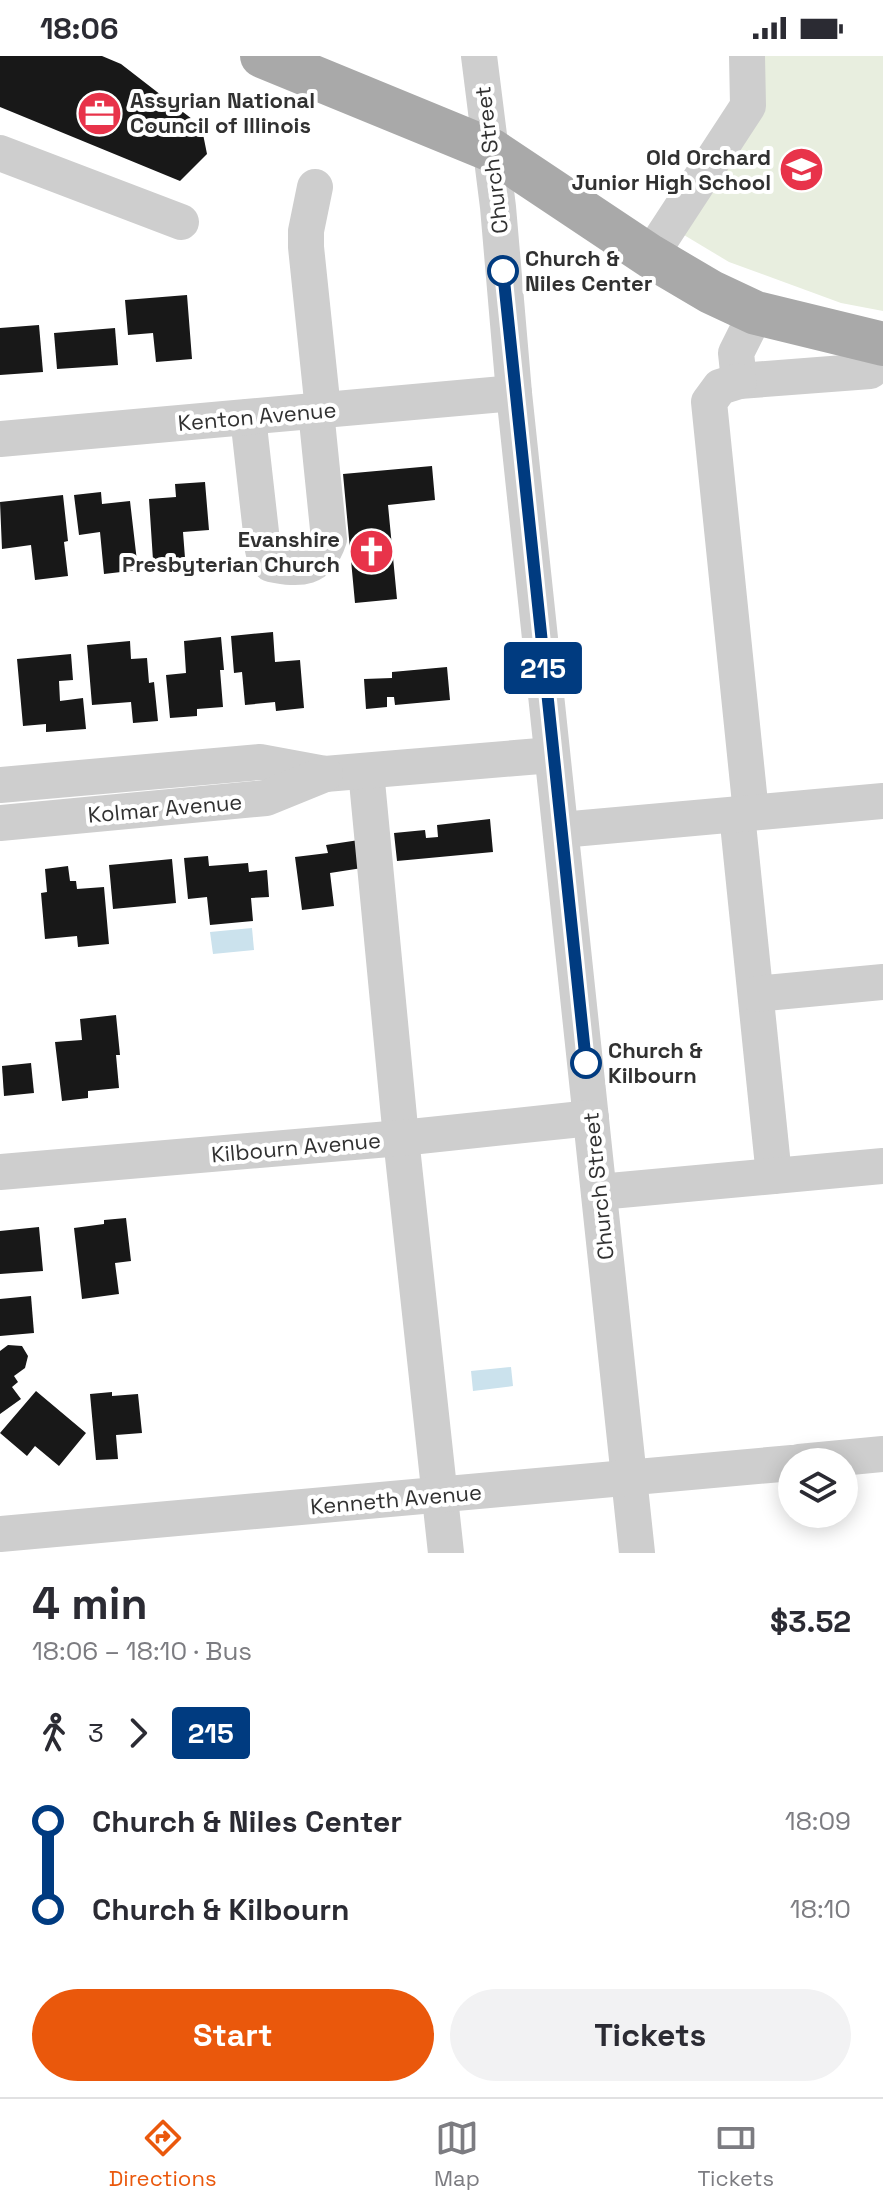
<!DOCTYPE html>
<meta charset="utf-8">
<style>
:root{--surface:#fff;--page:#f2f2f3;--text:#2b2b33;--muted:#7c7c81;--line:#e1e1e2;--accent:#ea580c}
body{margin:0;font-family:"Space Grotesk",sans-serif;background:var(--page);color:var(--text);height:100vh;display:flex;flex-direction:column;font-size:30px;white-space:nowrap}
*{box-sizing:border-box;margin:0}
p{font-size:26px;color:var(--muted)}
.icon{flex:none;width:44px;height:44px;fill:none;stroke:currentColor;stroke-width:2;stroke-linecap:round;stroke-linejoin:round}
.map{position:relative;height:1497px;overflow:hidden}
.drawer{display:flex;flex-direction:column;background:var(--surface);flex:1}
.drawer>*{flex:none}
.badge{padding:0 16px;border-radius:6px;font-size:28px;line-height:52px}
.controls{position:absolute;left:778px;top:1392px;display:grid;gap:16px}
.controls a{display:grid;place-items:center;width:80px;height:80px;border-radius:50%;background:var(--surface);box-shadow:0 4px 20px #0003;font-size:40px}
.map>.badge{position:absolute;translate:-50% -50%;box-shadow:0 0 0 4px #fff}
.legs{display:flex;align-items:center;gap:12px;height:88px;padding:0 32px;font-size:26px}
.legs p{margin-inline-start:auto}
.summary{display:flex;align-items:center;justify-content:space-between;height:136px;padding:0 32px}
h1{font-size:44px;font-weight:800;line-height:60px}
.cta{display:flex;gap:16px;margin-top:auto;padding:16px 32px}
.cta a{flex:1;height:92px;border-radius:48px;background:var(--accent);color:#fff;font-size:32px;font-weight:800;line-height:92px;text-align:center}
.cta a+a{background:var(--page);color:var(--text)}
ul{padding:0 32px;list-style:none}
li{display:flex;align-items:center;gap:28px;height:88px;font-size:30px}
li i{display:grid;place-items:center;width:12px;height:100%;margin:0 10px;background:currentColor}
li i::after{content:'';width:20px;height:20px;margin:-10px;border:6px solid;border-radius:50%;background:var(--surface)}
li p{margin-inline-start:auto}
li:first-child i{background:linear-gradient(#0000 50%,currentColor 0)}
li:last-child i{background:linear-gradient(currentColor 50%,#0000 0)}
.status{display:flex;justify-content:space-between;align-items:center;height:56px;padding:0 40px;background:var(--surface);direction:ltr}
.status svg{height:22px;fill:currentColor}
.tabs{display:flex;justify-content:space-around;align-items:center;height:112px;border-top:2px solid var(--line);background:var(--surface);font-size:22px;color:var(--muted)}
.tabs a{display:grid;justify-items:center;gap:4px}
.tabs .selected{color:var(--accent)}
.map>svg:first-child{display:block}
</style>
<div class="status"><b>18:06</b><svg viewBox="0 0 49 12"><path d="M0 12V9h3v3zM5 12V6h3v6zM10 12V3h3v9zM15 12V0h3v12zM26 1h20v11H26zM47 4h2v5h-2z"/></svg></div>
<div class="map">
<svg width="883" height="1497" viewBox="0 0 883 1497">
<rect width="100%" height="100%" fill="#fff"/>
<polygon fill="#e8eedf" points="756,0 883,0 883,255 841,247 729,206 679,176"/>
<g fill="#cbe2ed">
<polygon points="252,872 254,894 213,898 210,876"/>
<polygon points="511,1311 513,1330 473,1335 471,1315"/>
</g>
<g fill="#181818">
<polygon points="0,0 102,0 121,8 192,63 189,72 202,73 207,98 180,125 0,51"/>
<polygon points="187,239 192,303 156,306 153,277 128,279 125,244"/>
<polygon points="39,269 43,316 0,319 0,272"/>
<polygon points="115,272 118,309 57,313 54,277"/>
<polygon points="432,410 435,444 388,449 397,543 355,547 343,418"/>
<polygon points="205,426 209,474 183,476 185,502 153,504 149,443 176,441 175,428"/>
<polygon points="101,436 102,448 130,445 138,514 104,518 100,476 79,479 74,439"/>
<polygon points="63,439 68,485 64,486 68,520 35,524 31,489 2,493 0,446"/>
<polygon points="273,576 275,606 300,604 304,652 276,655 275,646 245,649 242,616 234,617 231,580"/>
<polygon points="221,581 224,614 220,614 223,651 197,653 197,660 170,662 166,619 186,617 184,585"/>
<polygon points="130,585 131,603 147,602 149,627 154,626 158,665 133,667 131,646 92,649 87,589"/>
<polygon points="71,598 73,624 59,625 60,645 83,642 86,673 46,676 46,668 23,670 17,603"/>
<polygon points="447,611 450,644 395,649 394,641 387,641 387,651 366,653 364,623 392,622 392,616"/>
<polygon points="490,763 493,796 397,805 394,777 425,774 426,782 438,781 437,769"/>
<polygon points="359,784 362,812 330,817 334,850 302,854 295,801 328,797 326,789"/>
<polygon points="208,800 209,810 248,807 249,816 267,814 269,841 251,842 253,865 210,869 207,841 188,843 184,802"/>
<polygon points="172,803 176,847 113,853 109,809"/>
<polygon points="68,810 70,825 76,825 77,833 104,831 109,888 78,891 77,880 45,883 41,837 47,836 45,813"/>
<polygon points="116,959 120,999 116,999 119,1032 88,1035 88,1042 62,1045 55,986 82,984 80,963"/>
<polygon points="31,1007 34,1037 4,1040 2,1010"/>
<polygon points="126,1162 131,1205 115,1207 119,1238 82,1243 74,1172 104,1168 104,1164"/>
<polygon points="39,1171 43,1215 0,1218 0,1175"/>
<polygon points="31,1240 34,1277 0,1280 0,1243"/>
<polygon points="8,1289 22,1290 28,1300 25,1312 14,1320 18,1326 12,1331 21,1343 0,1358 0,1295"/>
<polygon points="36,1335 86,1377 59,1410 35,1390 27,1400 0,1377"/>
<polygon points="112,1336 112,1340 138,1338 142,1377 116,1379 118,1403 96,1404 90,1338"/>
</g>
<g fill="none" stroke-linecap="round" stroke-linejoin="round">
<g stroke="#cecece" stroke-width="36">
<polyline points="479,0 498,151 514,337 637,1497"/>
<polyline points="0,97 181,166"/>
<polyline points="315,131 306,175 306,191 323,354"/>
<polyline points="650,200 748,50 747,0"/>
<polyline points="756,257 736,297 739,325 870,315 879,288"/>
<polyline points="739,325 720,331 709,346 751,757"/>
<path d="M 248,361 L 263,494 L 271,508 C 301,514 319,514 329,483 L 316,355"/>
<polyline points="0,383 514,337"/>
<polyline points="366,715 401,1082 446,1497"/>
<polyline points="0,729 260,706 325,718 552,699"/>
<polyline points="737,758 774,1120"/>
<polyline points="0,767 266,742 325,718"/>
<polyline points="561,774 883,745"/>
<polyline points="756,938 883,926"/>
<polyline points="0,1116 401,1082 591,1062"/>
<polyline points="599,1136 883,1110"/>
<polyline points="799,1406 883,1398"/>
<polyline points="0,1478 792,1407"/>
</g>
<polyline stroke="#a9a9a9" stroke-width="44" points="262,0 491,94 650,200 711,236 756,257 883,288"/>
</g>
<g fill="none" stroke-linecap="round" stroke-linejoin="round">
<defs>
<polyline id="line-1" points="503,215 586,1007"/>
</defs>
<use href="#line-1" stroke="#fff" stroke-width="18"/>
<use href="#line-1" stroke="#003b80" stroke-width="12"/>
</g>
<defs>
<symbol id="office-disc" viewBox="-11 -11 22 22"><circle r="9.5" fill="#e8334a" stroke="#fff"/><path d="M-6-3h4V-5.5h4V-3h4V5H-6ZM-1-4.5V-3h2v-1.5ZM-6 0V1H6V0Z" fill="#fff"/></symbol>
<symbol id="school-disc" viewBox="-11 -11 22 22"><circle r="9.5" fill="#e8334a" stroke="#fff"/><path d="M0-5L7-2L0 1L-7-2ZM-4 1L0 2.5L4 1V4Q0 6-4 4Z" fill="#fff"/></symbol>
<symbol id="church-disc" viewBox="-11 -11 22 22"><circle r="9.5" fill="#e8334a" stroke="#fff"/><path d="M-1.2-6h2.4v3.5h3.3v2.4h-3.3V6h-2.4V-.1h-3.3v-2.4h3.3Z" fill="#fff"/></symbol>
</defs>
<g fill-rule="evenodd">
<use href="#office-disc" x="74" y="32" width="51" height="51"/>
<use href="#school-disc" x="776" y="88" width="51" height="51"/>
<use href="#church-disc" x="346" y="470" width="51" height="51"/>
</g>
<g fill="#fff" stroke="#003b80" stroke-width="4">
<circle cx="503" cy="215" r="14"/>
<circle cx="586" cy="1007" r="14"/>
</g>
<g text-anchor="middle" stroke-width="8" stroke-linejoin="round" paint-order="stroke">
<g font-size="22" font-weight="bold" fill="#313131" stroke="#fff" text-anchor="end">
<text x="130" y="52" text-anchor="start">Assyrian National<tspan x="130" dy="25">Council of Illinois</tspan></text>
<text x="771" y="109">Old Orchard<tspan x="771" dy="25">Junior High School</tspan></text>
<text x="340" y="491">Evanshire<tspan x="340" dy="25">Presbyterian Church</tspan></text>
</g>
<g font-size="22" fill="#313131" stroke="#fff">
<text transform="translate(491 104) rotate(-97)" y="8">Church Street</text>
<text transform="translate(257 360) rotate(-5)" y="8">Kenton Avenue</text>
<text transform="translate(165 752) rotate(-5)" y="8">Kolmar Avenue</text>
<text transform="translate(296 1091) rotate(-5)" y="8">Kilbourn Avenue</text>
<text transform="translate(598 1130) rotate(-96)" y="8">Church Street</text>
<text transform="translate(396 1443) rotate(-5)" y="8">Kenneth Avenue</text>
</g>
<g font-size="22" font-weight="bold" fill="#313131" stroke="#fff" text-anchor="start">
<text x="525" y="210">Church &amp;<tspan x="525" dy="25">Niles Center</tspan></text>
<text x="608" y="1002">Church &amp;<tspan x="608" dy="25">Kilbourn</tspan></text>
</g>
</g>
</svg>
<div class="controls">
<a><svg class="icon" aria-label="layers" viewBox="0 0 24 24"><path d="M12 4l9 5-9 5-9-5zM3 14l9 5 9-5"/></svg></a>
</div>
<b class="badge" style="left:543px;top:612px;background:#003b80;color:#fff">215</b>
</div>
<section class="drawer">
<div class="summary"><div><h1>4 min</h1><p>18:06 – 18:10 · Bus</p></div><b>$3.52</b></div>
<div class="legs"><svg class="icon" aria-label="walk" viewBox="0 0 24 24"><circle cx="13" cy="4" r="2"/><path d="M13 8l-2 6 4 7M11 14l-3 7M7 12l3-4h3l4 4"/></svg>3<svg class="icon" aria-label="forward" viewBox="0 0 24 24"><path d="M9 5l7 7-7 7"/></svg><b class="badge" style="background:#003b80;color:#fff">215</b></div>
<ul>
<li><i style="color:#003b80"></i><b>Church &amp; Niles Center</b><p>18:09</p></li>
<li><i style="color:#003b80"></i><b>Church &amp; Kilbourn</b><p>18:10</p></li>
</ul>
<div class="cta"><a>Start</a><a>Tickets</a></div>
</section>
<nav class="tabs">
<a class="selected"><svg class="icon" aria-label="directions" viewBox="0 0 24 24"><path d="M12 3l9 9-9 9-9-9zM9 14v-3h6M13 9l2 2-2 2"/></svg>Directions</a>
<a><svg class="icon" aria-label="map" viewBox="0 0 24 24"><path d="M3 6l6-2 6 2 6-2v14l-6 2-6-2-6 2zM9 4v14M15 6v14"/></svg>Map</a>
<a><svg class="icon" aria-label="tickets" viewBox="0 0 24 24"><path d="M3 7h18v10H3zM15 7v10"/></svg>Tickets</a>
</nav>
